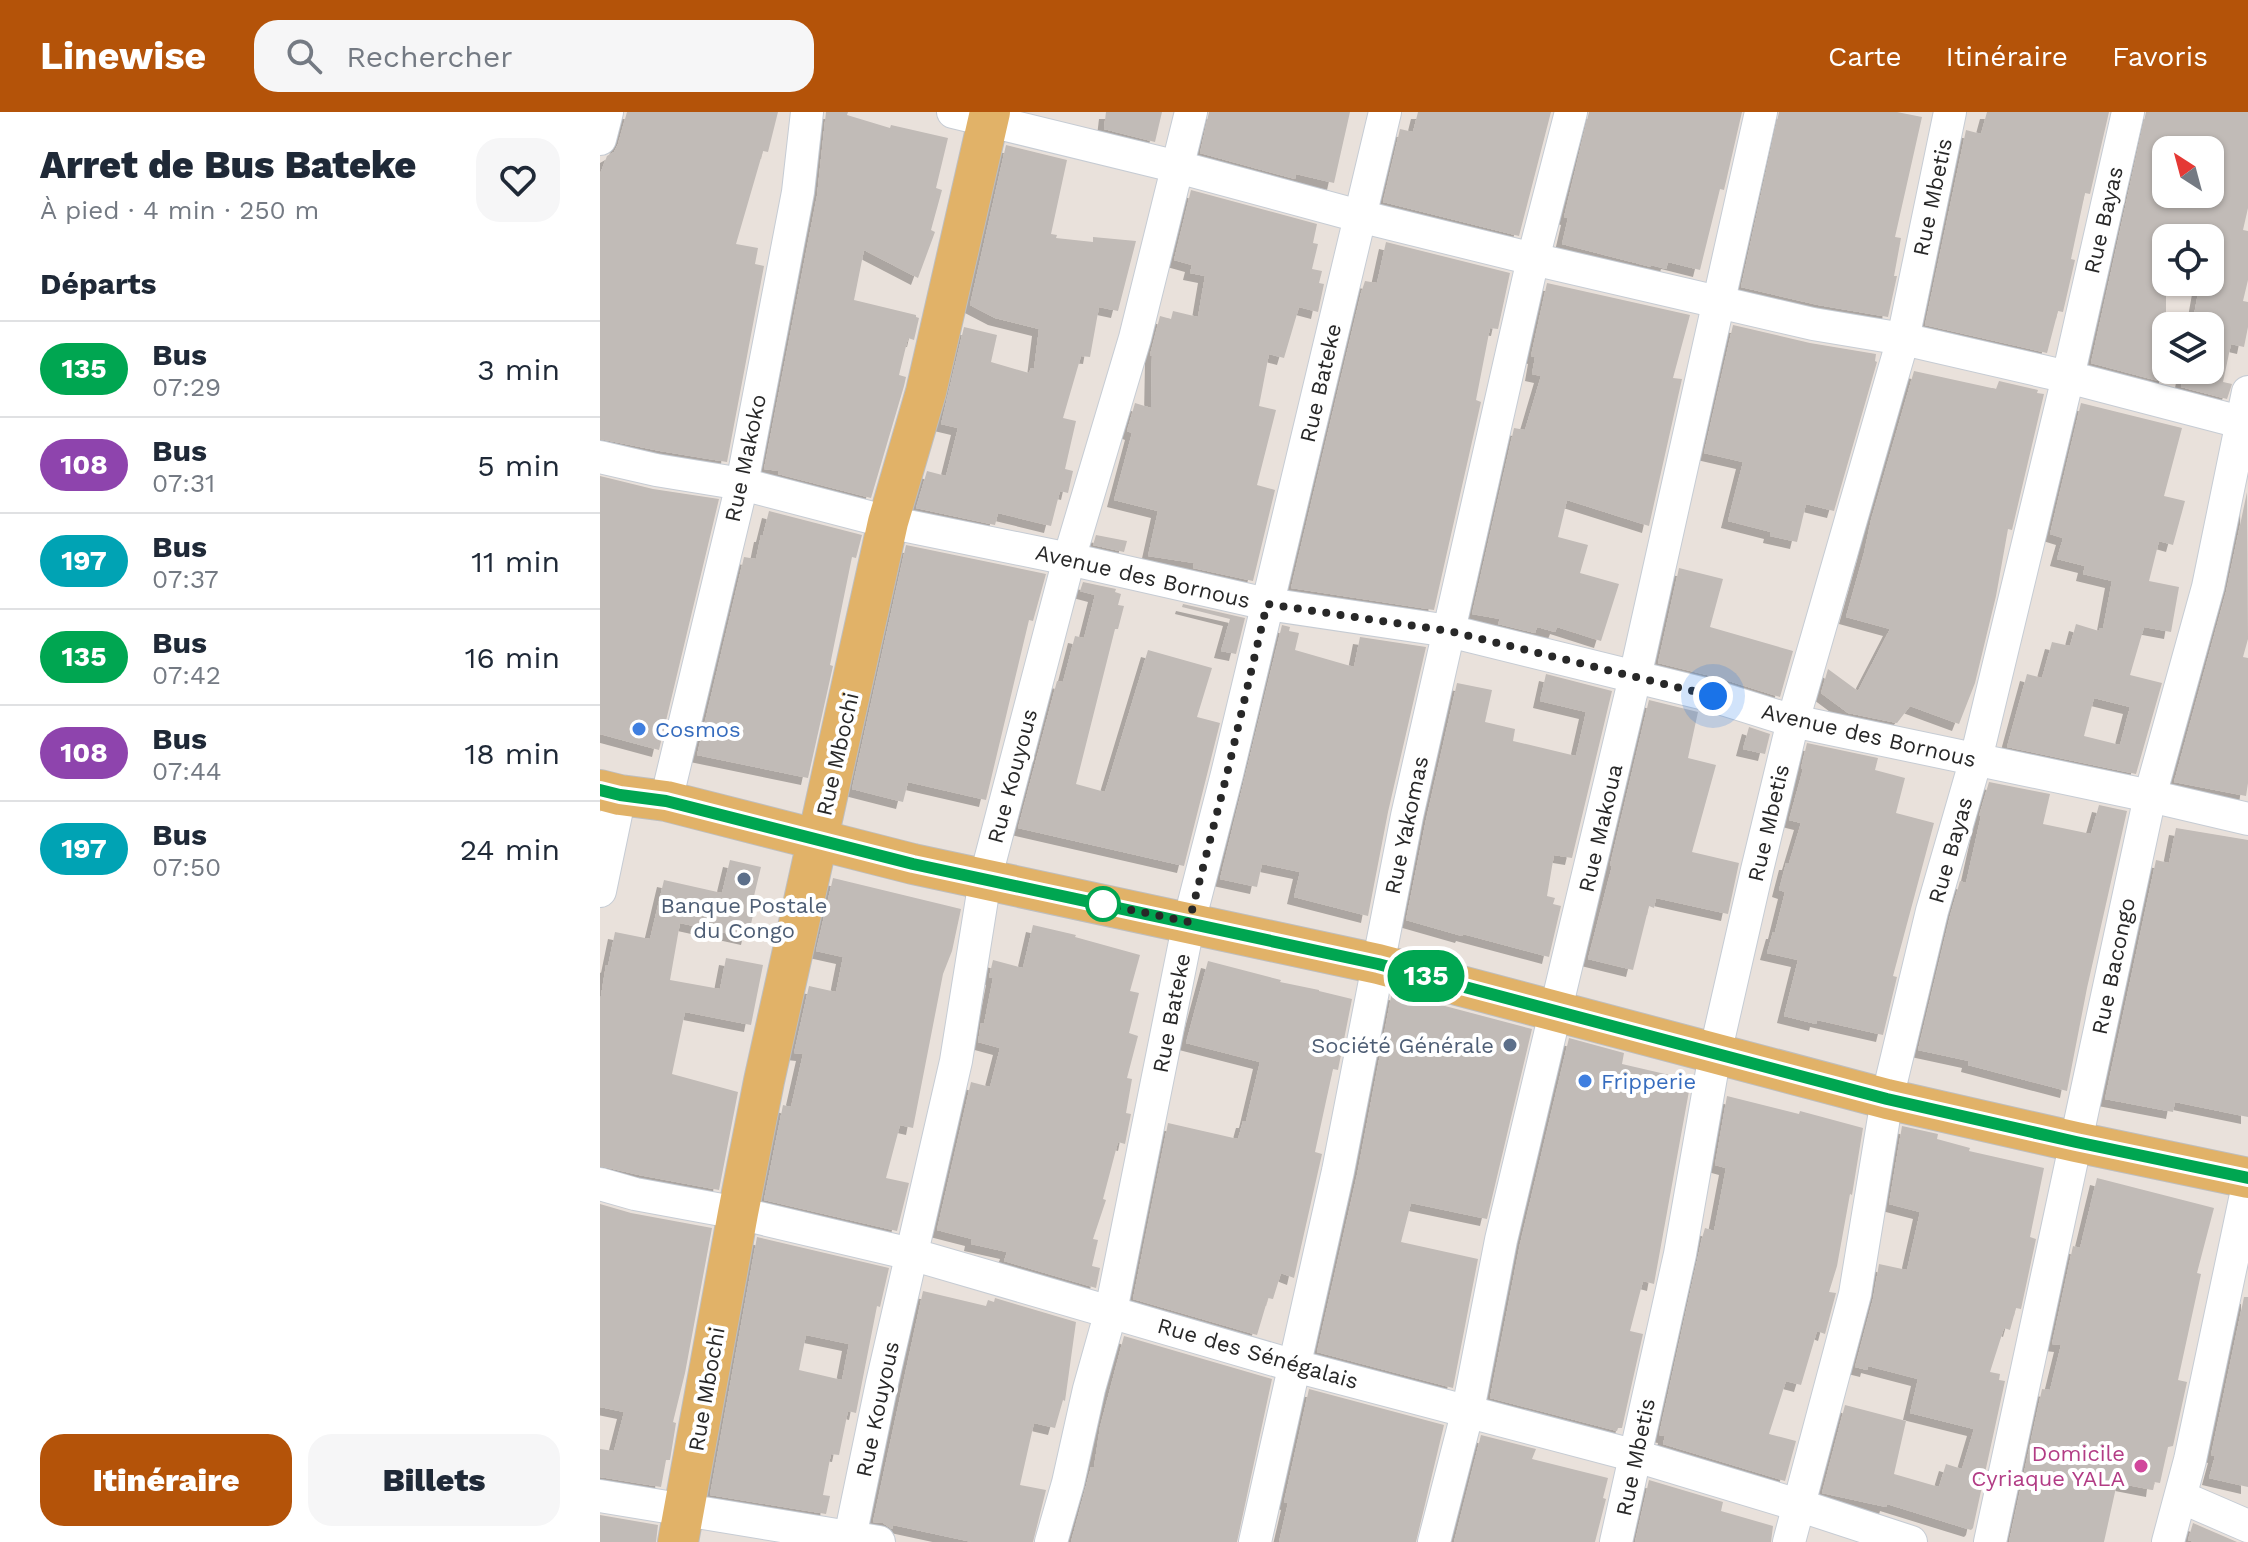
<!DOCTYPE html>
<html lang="fr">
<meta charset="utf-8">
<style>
:root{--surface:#fff;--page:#f6f6f7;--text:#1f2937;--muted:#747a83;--line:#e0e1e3;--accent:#b45309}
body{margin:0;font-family:"Work Sans",sans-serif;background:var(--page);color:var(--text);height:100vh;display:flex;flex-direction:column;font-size:30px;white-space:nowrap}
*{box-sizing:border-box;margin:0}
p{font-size:26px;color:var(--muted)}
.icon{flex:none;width:44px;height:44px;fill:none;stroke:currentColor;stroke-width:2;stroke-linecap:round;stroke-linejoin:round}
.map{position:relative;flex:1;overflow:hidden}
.details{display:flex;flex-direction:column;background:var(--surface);width:600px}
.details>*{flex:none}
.badge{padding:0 16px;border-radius:26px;font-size:28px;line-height:52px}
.needle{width:52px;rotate:324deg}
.tools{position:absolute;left:1552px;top:24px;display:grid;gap:16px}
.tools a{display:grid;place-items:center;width:72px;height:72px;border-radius:16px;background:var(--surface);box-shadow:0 2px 6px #0004;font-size:40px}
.you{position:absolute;width:40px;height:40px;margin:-20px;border:6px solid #fff;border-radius:50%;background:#1a73e8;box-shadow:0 0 0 12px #1a73e833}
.map>.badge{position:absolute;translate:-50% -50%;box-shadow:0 0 0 4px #fff}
h2{padding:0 40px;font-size:30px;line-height:72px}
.round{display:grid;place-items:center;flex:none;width:84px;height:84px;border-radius:24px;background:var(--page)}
.headline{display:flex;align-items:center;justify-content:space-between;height:136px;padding:0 40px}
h1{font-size:38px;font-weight:800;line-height:60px}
.action{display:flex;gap:16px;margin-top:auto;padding:16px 40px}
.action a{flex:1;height:92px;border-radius:24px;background:var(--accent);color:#fff;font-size:32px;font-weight:800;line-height:92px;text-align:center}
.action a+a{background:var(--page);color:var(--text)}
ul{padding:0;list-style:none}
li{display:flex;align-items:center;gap:24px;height:96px;padding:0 40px;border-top:2px solid var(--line)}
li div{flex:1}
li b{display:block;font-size:30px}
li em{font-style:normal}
li .badge{min-width:88px;font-weight:700;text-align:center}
header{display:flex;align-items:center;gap:48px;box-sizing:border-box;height:112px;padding:0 40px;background:var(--accent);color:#fff}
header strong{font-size:38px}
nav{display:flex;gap:44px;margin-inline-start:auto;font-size:28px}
.search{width:560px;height:72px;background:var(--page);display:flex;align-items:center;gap:20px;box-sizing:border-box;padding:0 28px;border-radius:24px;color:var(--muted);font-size:30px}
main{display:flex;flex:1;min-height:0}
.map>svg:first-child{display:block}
</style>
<header>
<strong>Linewise</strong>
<div class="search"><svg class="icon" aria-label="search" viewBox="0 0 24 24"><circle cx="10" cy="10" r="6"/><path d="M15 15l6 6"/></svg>Rechercher</div>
<nav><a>Carte</a><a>Itinéraire</a><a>Favoris</a></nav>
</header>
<main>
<section class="details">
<div class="headline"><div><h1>Arret de Bus Bateke</h1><p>À pied · 4 min · 250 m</p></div><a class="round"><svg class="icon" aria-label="heart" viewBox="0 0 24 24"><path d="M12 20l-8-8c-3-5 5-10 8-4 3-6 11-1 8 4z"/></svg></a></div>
<h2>Départs</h2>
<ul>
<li><span class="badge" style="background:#00a651;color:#fff">135</span><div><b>Bus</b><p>07:29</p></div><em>3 min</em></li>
<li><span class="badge" style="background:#8e44ad;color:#fff">108</span><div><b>Bus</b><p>07:31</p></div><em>5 min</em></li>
<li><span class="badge" style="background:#00a3b4;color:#fff">197</span><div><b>Bus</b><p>07:37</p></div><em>11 min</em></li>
<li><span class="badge" style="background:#00a651;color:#fff">135</span><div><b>Bus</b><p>07:42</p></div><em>16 min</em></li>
<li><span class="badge" style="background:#8e44ad;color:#fff">108</span><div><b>Bus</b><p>07:44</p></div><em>18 min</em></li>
<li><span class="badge" style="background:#00a3b4;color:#fff">197</span><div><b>Bus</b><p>07:50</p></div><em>24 min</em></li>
</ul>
<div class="action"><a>Itinéraire</a><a>Billets</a></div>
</section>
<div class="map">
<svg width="1648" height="1430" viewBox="0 0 1648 1430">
<defs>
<filter id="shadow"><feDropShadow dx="-7" dy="7" stdDeviation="0" flood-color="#0004"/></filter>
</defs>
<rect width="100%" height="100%" fill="#e9e1db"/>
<g fill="#c1bbb7" fill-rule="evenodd" filter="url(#shadow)">
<polygon points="27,0 178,0 168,40 163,39 136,132 158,136 155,152 164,154 127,350 60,339 0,327 0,62 7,44 14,40 18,32"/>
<polygon points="226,0 248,0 247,3 290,16 291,13 348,26 336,76 342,78 331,118 335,120 318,166 264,138 254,188 316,203 316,205 319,206 314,228 308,226 299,263 306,265 304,274 271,386 178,362 179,359 164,357 217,84"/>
<polygon points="506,0 562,0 555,30 504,17"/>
<polygon points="609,0 750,0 734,71 696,62 695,67 600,41"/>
<polygon points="818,0 951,0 919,124 783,90 800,17 813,20"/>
<polygon points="989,0 1142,0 1124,78 1120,77 1100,158 1068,150 1066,157 1051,153 1051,155 962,132 968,106 964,105"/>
<polygon points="1179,0 1297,0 1322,5 1295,125 1301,126 1294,164 1297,164 1288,205 1218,193 1141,175"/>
<polygon points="1387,0 1509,0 1490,82 1485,81 1471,147 1475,148 1463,200 1458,199 1447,241 1325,213 1366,18 1381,22"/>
<path d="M 1546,0 L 1648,0 L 1648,96 L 1643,118 L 1648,119 L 1648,168 L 1643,189 L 1648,190 L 1648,215 L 1644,235 L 1631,232 L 1623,270 L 1632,272 L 1627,287 L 1581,275 L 1584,258 L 1610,258 L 1610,214 L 1592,214 L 1600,170 L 1610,170 L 1610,153 L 1617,126 L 1596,126 L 1579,121 L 1577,126 L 1566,126 L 1566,271 L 1491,251 ZM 1566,23 L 1610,32 L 1610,82 L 1566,82 Z"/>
<polygon points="406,33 467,48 451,122 457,123 456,126 493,130 493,125 536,129 518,199 499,195 490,245 481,244 463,306 476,309 465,357 473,359 468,381 460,379 451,414 398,401 395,413 316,396 327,359 346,364 358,316 341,312 364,215 397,223 391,250 429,261 431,256 434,257 439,217 395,206 370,193"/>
<polygon points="591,78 717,112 713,131 718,132 712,157 722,159 719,171 724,172 718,200 699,195 684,246 669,242 659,294 676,298 657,373 675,378 653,469 593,456 594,451 548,444 558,399 514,388 532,321 527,319 535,291 551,296 552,244 550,243 560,204 571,207 573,199 598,205 605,164 590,161 592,153 574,148"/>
<polygon points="786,130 910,161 898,217 890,216 876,288 881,290 834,498 691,476 761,181 765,169 777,171"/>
<polygon points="947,171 1090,203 1073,266 1082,267 1049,414 967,388 958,425 988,433 980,461 1019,472 1001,529 957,515 955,520 937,515 935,521 898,512 900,507 872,502 914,316 925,318 941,264 932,262 935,245 931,244"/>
<polygon points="1133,213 1210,231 1276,242 1275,249 1277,250 1234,399 1206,392 1197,430 1170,424 1171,420 1128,409 1143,350 1104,341"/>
<polygon points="1314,259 1396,277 1399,269 1438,278 1437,281 1444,282 1412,418 1408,417 1396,484 1375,571 1359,612 1310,594 1297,611 1248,601 1221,581 1228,557 1258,579 1290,517 1246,505 1264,441 1271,408"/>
<path d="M 1481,291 L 1582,316 L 1564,384 L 1585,389 L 1573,433 L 1559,429 L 1549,469 L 1579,475 L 1571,520 L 1544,515 L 1530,563 L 1562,571 L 1536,662 L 1407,635 L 1427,562 L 1442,566 L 1452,530 L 1470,534 L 1476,512 L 1499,519 L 1499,516 L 1503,517 L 1512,469 L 1483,462 L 1485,454 L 1457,447 L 1463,426 L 1450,422 ZM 1494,586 L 1530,595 L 1520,633 L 1484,624 Z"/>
<polygon points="0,364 53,377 119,387 59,638 0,622"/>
<polygon points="1647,380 1648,527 1643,545 1648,546 1648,671 1646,684 1574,670 1626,480"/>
<polygon points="169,399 262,423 256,446 252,445 230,553 233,554 208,666 97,643 144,445 156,447 161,423 163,423"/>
<polygon points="496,423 527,429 524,440 493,433"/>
<polygon points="306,433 446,462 433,509 429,508 386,688 308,670 303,690 252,677"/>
<polygon points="1079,456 1123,467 1110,515 1193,539 1180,585 1119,566 1058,551"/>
<polygon points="483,470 516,477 515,480 521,482 518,493 524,494 518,517 515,517 476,672 505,680 548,538 612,556 597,605 620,611 584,754 418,716 457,569 463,570 475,524 484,526 495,483 480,479"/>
<polygon points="583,492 645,506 636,542 621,539 630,507 582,495"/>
<polygon points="682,513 690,515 689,519 699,521 695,538 754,555 760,525 826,535 788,700 768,804 694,785 700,760 662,752 657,775 620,767"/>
<polygon points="946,562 1012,579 972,746 954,743 947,784 955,786 953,792 961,794 949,845 863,822 862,824 806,808 826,708 857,571 892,578 885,610 915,617 913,629 976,644 986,600 940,589"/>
<polygon points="1049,588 1098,600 1088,646 1116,653 1092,740 1139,751 1128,802 1056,786 1054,796 1049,794 1033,858 988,847 1012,754 1010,753"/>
<polygon points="1149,615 1170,622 1165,642 1143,637"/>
<polygon points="1207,631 1278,646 1275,658 1305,666 1296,701 1334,711 1293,864 1297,865 1283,923 1217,908 1216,912 1184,904 1198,848 1167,841 1173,820 1175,820 1185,780 1179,778 1186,751 1189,751 1201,711 1189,708 1203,657 1201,656"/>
<polygon points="1389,670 1450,682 1443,712 1491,722 1499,693 1527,699 1487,876 1467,979 1368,953 1369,949 1318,938 1350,804 1360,769 1366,771 1381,704 1379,704"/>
<polygon points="1576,716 1648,728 1648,1005 1575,990 1573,1000 1505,987 1556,748 1569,751"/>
<polygon points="130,748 161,755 153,788 156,789 148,826 80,811 70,868 120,877 126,846 163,853 151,913 85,900 72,962 138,980 119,1078 39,1063 0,1054 0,890 6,853 8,854 15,820 50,827 64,768 122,781"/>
<polygon points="233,766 361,797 352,839 343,862 313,1016 300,1013 286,1066 309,1071 297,1119 164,1088 183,993 191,995 203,942 194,941 209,874 236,880 243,845 216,839"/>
<polygon points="433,813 476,823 475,825 540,843 530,879 539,881 529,921 538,924 527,966 532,967 526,1001 531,1002 525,1032 518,1030 503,1087 506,1088 493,1127 498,1128 492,1154 500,1156 496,1176 404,1149 407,1140 371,1132 372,1127 337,1118 371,970 390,975 400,936 378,930 381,911 384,912 393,866 389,865 393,848 423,856"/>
<polygon points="608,849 681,868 680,870 719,878 719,879 752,887 738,958 733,957 715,1040 722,1042 694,1166 681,1161 673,1187 668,1186 657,1223 533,1187 568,1011 638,1027 643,1009 646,1009 660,950 586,931"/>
<polygon points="792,880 932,917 887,1107 811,1091 801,1130 878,1147 853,1276 717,1240 757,1063"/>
<polygon points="969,926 1024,941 1022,952 1091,968 1054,1172 1043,1169 1030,1219 1043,1222 1022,1316 1018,1316 1017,1319 890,1286 920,1132"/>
<polygon points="1127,984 1199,1002 1200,999 1263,1016 1252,1083 1250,1082 1237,1154 1229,1180 1236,1181 1225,1222 1217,1219 1201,1273 1186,1269 1169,1322 1196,1329 1185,1369 1063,1332 1065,1324 1059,1323 1102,1126 1105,1116 1114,1119 1126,1056 1115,1053"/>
<polygon points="1302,1014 1338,1022 1337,1027 1370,1036 1369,1039 1444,1056 1430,1125 1436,1127 1421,1197 1416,1196 1410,1218 1404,1216 1390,1260 1400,1262 1399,1268 1405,1269 1373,1416 1371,1418 1287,1392 1286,1395 1222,1381 1245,1293 1306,1309 1294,1362 1339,1375 1346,1352 1362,1357 1374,1317 1310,1301 1318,1267 1268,1254 1267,1258 1255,1255 1273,1187 1279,1152 1307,1158 1320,1100 1289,1092"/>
<polygon points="1497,1066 1614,1096 1597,1161 1601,1162 1578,1268 1587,1270 1573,1334 1568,1335 1560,1371 1554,1370 1553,1378 1517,1371 1504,1430 1409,1430 1442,1277 1450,1278 1461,1233 1452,1232 1473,1134 1480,1136"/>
<polygon points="0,1092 31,1101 112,1116 85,1261 73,1310 76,1311 70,1348 66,1348 61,1375 0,1365 0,1337 14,1339 24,1300 0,1295"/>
<path d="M 157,1125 L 289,1156 L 280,1195 L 277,1194 L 256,1301 L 248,1299 L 239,1343 L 231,1342 L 223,1383 L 230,1384 L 226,1402 L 110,1383 ZM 206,1223 L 249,1232 L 242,1268 L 199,1258 Z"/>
<polygon points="323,1179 386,1194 388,1188 394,1190 395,1186 476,1210 465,1289 463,1288 455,1316 434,1311 420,1373 446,1378 433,1430 372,1430 293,1413 292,1417 283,1411 273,1410"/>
<polygon points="1644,1185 1648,1185 1648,1375 1609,1366 1615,1344 1611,1343"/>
<polygon points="524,1224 672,1267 637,1430 471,1430 491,1355 494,1355 500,1315"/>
<polygon points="709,1277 844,1313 816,1430 679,1430 688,1391 684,1390"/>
<polygon points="881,1323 936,1337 932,1347 1008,1366 1003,1386 1006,1387 995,1430 854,1430"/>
<polygon points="1049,1368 1123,1390 1121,1399 1173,1414 1171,1430 1035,1430"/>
<polygon points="0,1403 58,1413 56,1430 0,1430"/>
<polygon points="1593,1411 1637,1430 1594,1430 1588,1428"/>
</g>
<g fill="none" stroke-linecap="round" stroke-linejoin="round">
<defs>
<g id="minor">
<polyline points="353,0 578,55 759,104 933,147 1213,212 1303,227 1468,265 1648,312"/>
<polyline points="0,27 7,0"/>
<polyline points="0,345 56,358 142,372 288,410 469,447 667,492 849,519 1113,584 1193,609 1550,684 1648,707"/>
<polyline points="66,689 142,372 198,80 207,0"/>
<polyline points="0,779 20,683"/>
<polyline points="0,1072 35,1082 138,1101 311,1142 695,1254 1036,1344 1198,1393 1311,1430"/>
<polyline points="0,1384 279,1430"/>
<polyline points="1581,1385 1648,1414"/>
<polyline points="249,1430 282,1271 356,949 385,768 469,447 535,226 591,0"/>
<polyline points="451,1430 468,1371 489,1277 511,1199 589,810 627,662 785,0"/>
<polyline points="655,1430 738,1059 807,704 933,147 971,0"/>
<polyline points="834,1430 868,1298 901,1128 1035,565 1161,0"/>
<polyline points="1016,1430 1080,1142 1115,942 1157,758 1193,609 1303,227 1350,0"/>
<polyline points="1189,1430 1255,1182 1287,987 1332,799 1376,647 1468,265 1528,0"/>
<polyline points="1390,1430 1550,684 1608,475 1648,280"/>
<polyline points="1568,1430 1590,1348 1648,1073"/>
</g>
<g id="major">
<polyline points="0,678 20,683 66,689 313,752 778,852 1287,987 1476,1030 1648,1066"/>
<polyline points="78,1430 138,1101 164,969 288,410 326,280 390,0"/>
</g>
</defs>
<use href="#minor" stroke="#c6ccd4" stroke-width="34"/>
<use href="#major" stroke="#bebebe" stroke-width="42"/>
<use href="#minor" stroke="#fff" stroke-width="32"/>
<use href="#major" stroke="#e1b268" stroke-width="40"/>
</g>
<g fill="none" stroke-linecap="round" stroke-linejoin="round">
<defs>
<polyline id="line" points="0,678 20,683 66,689 313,752 778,852 1287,987 1476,1030 1648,1066"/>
</defs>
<use href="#line" stroke="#fff" stroke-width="18"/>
<use href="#line" stroke="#00a651" stroke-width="12"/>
<polyline stroke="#282828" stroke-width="8" stroke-dasharray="0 14.4" points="503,792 589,810 627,662 667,492 849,519 1113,584"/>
</g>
<g fill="#3f7fe0" stroke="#fff" stroke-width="3">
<circle cx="39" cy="617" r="8"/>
<circle cx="985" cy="969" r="8"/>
</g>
<g fill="#5c6f8a" stroke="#fff" stroke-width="3">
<circle cx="144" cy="767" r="8"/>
<circle cx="910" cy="933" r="8"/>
</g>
<circle fill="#fff" stroke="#00a651" stroke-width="4" cx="503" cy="792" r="16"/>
<circle fill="#d1479c" stroke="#fff" stroke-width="3" cx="1541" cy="1354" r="8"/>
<g text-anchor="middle" stroke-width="8" stroke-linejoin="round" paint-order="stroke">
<g font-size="22" fill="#282828" stroke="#fff">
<text transform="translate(1332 85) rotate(-78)" y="8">Rue Mbetis</text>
<text transform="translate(1503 108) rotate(-77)" y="8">Rue Bayas</text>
<text transform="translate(720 271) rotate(-77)" y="8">Rue Bateke</text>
<text transform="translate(145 346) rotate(-78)" y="8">Rue Makoko</text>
<text transform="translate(543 464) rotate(13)" y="8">Avenue des Bornous</text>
<text transform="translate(1269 623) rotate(13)" y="8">Avenue des Bornous</text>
<text transform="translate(237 642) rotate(-77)" y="8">Rue Mbochi</text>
<text transform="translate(412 664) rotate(-75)" y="8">Rue Kouyous</text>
<text transform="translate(1168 711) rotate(-77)" y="8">Rue Mbetis</text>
<text transform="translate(806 713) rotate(-78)" y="8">Rue Yakomas</text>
<text transform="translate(1000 716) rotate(-77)" y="8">Rue Makoua</text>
<text transform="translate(1350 738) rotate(-74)" y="8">Rue Bayas</text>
<text transform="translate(1513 854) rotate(-78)" y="8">Rue Bacongo</text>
<text transform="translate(571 901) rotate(-79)" y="8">Rue Bateke</text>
<text transform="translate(658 1241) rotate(16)" y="8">Rue des Sénégalais</text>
<text transform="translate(106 1277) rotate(-80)" y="8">Rue Mbochi</text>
<text transform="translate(277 1297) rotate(-78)" y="8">Rue Kouyous</text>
<text transform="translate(1035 1345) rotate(-78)" y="8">Rue Mbetis</text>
</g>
<g font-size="22" fill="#366cbe" stroke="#fff" text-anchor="start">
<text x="55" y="625">Cosmos</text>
<text x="1001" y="977">Fripperie</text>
</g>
<g font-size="22" fill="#4e5e75" stroke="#fff">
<text x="144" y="801">Banque Postale<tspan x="144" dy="25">du Congo</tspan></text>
<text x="894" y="941" text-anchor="end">Société Générale</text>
</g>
<g font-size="22" fill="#b23c85" stroke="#fff" text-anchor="end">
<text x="1525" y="1349">Domicile<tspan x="1525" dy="25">Cyriaque YALA</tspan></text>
</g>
</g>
</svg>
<div class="tools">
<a><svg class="needle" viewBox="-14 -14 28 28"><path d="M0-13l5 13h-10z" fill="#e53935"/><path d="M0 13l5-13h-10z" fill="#747a83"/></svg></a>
<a><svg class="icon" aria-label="locate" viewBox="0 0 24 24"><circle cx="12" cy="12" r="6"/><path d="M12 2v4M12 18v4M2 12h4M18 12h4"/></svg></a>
<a><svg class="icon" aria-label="layers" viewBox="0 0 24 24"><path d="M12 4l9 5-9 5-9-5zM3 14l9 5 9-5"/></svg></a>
</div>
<div class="you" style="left:1113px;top:584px"></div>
<b class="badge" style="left:826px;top:864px;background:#00a651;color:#fff">135</b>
</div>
</main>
